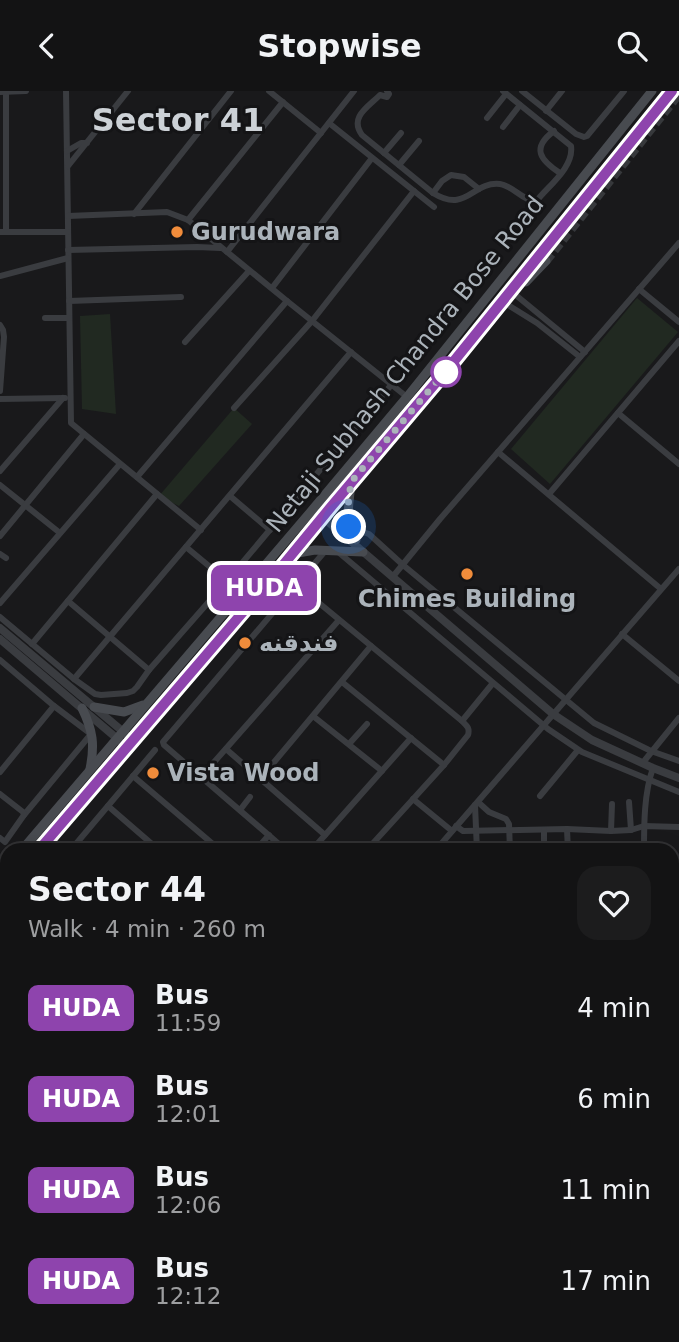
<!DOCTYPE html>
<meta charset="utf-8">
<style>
:root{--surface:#131314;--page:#1c1c1d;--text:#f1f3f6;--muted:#9d9ea0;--line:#323234}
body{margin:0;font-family:"DejaVu Sans",Cairo,sans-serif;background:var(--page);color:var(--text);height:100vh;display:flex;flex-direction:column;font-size:26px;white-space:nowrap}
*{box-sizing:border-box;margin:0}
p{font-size:23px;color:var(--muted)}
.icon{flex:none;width:38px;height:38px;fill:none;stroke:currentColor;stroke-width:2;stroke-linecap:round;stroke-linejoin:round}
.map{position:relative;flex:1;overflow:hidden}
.drawer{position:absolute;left:0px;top:752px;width:679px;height:499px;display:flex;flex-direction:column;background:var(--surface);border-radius:21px 21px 0 0;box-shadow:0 4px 18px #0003,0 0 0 2px var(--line)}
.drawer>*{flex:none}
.badge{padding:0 14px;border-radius:10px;font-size:24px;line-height:46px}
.you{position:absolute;width:35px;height:35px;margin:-18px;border:5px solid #fff;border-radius:50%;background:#1a73e8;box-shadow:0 0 0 10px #1a73e833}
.map>.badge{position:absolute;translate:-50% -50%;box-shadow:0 0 0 4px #fff}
.round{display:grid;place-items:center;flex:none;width:74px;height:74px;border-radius:21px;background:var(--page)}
.headline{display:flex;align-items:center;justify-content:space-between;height:119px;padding:0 28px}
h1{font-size:33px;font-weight:800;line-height:52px}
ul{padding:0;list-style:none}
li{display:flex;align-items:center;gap:21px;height:91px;padding:0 28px}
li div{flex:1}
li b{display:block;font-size:26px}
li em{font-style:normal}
li .badge{min-width:77px;font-weight:700;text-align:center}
header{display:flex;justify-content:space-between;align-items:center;height:91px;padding:0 28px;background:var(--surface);font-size:32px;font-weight:800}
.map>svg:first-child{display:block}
</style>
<header><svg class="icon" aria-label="back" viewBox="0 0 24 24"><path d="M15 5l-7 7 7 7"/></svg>Stopwise<svg class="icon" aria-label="search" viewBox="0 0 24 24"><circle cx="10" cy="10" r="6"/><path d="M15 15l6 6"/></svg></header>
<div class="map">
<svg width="679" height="1251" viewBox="0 0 679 1251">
<rect width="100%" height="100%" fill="#19191b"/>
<g fill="#212921">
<polygon points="637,207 678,241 550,393 511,358"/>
<polygon points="110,223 116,323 82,318 80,225"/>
<polygon points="234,317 252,333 179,415 159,405"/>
<polygon points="424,1244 468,1244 476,1251 418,1251"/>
</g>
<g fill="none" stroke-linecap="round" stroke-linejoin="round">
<polyline stroke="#36383b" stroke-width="9" stroke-dasharray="9 4.5" stroke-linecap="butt" points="546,170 679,3"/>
<g stroke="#3a3c40" stroke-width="6">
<polyline points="6,0 6,141"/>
<polyline points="66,0 71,332 201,439"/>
<polyline points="269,0 321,42"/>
<path d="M 387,0 L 389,3 L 387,6 L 380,4 C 368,16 349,26 362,44 L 433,102 C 467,123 472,90 500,93 C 513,95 521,108 534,110 L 539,107 C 551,93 574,75 571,55 L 503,0"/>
<polyline points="522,0 576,43 584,46 587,45 624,0"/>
<polyline points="0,1 26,0"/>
<polyline points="546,20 562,0"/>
<polyline points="487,27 506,3"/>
<polyline points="329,32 434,116"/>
<polyline points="503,36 520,14"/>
<path d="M 554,40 C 531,57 540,69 560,82"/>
<polyline points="67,60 81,52 87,52"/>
<polyline points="384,62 401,42"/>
<polyline points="399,74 419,50"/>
<polyline points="68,75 128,0"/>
<polyline points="433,102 442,90 451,84 464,86 479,98"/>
<polyline points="134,123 231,0"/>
<polyline points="68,125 167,121 188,129 287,210 407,306"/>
<polyline points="188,129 283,11"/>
<polyline points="0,141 68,141"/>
<polyline points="68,159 197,156 220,157"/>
<polyline points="227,161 354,0"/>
<polyline points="0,185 68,167"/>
<polyline points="272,197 372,67"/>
<polyline points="639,198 679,231"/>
<polyline points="512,201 585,261"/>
<polyline points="69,210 181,206"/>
<polyline points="503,211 537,232 580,266"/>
<polyline points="45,227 69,227"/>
<polyline points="0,234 3,239 4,246 0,300"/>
<polyline points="185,251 249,180"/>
<polyline points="351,261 74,588 95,603 101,604 127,602 133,600 137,596 149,579 227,490 392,293"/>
<polyline points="0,308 65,307"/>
<polyline points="234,317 312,230 414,100"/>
<polyline points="618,322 679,373"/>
<polyline points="498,361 661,498"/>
<polyline points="0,380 63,307"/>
<polyline points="137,386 287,210"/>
<polyline points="0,394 60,442"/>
<polyline points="549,403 679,250"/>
<polyline points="230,405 270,439"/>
<polyline points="351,441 360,440 369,443 403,474 594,632 651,660 679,670"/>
<polyline points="0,445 84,343"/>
<polyline points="186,456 227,490"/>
<polyline points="337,460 548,638 582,661 679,701"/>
<polyline points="0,463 6,467"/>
<polyline points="395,483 440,428 679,152"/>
<path d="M 296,493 L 462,630 C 467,635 470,637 468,644 L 444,674 L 366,760"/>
<polyline points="68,510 149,579"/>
<polyline points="0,512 120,373"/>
<polyline points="0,526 74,588"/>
<polyline points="622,543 679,590"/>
<polyline points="32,553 157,403"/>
<polyline points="0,569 54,615 91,643 24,724"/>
<polyline points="342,591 444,674"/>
<polyline points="313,625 382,680"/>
<polyline points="462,630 493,592"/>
<polyline points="349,653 367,633"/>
<polyline points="226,658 325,744"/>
<polyline points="645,669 679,627"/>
<polyline points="0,681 54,615"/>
<polyline points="133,685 214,754"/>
<polyline points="201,686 339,529"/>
<polyline points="260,688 371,555"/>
<polyline points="0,703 23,721 24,724 5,751 0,747"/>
<polyline points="540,705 578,659"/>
<polyline points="413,708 452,740"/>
<polyline points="478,711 489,721 506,728 509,733 510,760"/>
<polyline points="629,711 631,739"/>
<polyline points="475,714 477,760"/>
<polyline points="108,715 160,760"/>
<polyline points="240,719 250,706"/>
<polyline points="456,735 463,740 567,738 568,760"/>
<polyline points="567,738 611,740 631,739 644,735 679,736"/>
<polyline points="611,740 612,713"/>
<polyline points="70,760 155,659"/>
<polyline points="255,760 269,744"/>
<polyline points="287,760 164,654 163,651 326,459"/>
<polyline points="311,760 411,647"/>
<polyline points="435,760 679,478"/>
<polyline points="544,760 544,739"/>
<path d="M 644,760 C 644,733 644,702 653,677"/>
<polyline points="672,800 679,800"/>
<polyline points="672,835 679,835"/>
<polyline points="0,842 7,834"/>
<polyline points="0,926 7,918"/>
<polyline points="672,933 679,938"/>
<polyline points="0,936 7,942"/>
<polyline points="672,961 679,949"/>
<polyline points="0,1014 7,1020"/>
<polyline points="672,1077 679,1063"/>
<polyline points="0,1084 7,1090"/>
<polyline points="0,1127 7,1119"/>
<polyline points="672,1173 679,1165"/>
<polyline points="672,1175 679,1181"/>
<polyline points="0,1216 7,1209"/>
<polyline points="0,1235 7,1241"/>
<polyline points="11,1244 19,1251"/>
<polyline points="106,1244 113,1251"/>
<polyline points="155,1244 163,1251"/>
<polyline points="222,1244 230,1251"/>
<polyline points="474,1244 481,1251"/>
<polyline points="543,1244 551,1251"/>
<polyline points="609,1244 616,1251"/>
<polyline points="124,1251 129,1244"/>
<polyline points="240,1251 245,1244"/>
<polyline points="296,1251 302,1244"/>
<polyline points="412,1251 418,1244"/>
<polyline points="516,1251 522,1244"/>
<polyline points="667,1251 679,1238"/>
</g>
<g stroke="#3a3c40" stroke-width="8">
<polyline points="313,418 553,623 592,649 653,677 679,687"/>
<polyline points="0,537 133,649"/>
<polyline points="0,548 127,656"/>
</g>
<g stroke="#484b50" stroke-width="9">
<polyline points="526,191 546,170"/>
<path d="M 351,393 C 349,414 344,430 356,449"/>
<polyline points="292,463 315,459 363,461"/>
<polyline points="94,616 124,621 143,614"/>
<path d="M 82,617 C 93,640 95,653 90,678"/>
<polyline points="21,760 313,418 407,306 652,0"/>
<polyline points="38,760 279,479 322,426 451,275 672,0"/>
<polyline points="0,784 7,776"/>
<polyline points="0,804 7,796"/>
</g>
</g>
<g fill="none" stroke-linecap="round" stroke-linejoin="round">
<defs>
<polyline id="line" points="38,760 279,479 330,417 450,275 672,0"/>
</defs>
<use href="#line" stroke="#fff" stroke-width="16"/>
<use href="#line" stroke="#8e44ad" stroke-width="10"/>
<polyline stroke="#abb3ba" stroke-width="7" stroke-dasharray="0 12.6" points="349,436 347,423 351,391 450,275 446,281"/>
</g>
<g fill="#f08c3b" stroke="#141416" stroke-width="2.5">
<circle cx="177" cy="141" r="7"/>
<circle cx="467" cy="483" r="7"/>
<circle cx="245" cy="552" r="7"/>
<circle cx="153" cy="682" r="7"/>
</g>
<circle fill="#fff" stroke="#8e44ad" stroke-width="3.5" cx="446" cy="281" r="14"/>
<g text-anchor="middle" stroke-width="6" stroke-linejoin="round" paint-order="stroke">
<g font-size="24" font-weight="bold" fill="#abb3ba" stroke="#141416" text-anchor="start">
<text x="191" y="149">Gurudwara</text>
<text x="467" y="516" text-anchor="middle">Chimes Building</text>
<text x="259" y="560">فندقنه</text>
<text x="167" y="690">Vista Wood</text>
</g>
<g font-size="24" fill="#abb3ba" stroke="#141416">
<text transform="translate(405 273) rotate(-51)" y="8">Netaji Subhash Chandra Bose Road</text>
</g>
<g font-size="32" font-weight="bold" fill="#ccd1d6" stroke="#141416">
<text x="178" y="40">Sector 41</text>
</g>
</g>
</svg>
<div class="you" style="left:349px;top:436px"></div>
<b class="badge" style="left:264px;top:497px;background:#8e44ad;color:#fff">HUDA</b>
<section class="drawer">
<div class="headline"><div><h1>Sector 44</h1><p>Walk · 4 min · 260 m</p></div><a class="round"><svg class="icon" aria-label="heart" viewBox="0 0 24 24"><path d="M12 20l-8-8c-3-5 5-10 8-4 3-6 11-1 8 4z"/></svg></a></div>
<ul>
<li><span class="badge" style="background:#8e44ad;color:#fff">HUDA</span><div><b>Bus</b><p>11:59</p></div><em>4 min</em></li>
<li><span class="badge" style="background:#8e44ad;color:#fff">HUDA</span><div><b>Bus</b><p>12:01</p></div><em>6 min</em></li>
<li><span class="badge" style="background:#8e44ad;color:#fff">HUDA</span><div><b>Bus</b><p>12:06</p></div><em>11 min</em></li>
<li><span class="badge" style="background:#8e44ad;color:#fff">HUDA</span><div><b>Bus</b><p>12:12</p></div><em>17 min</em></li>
</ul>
</section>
</div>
